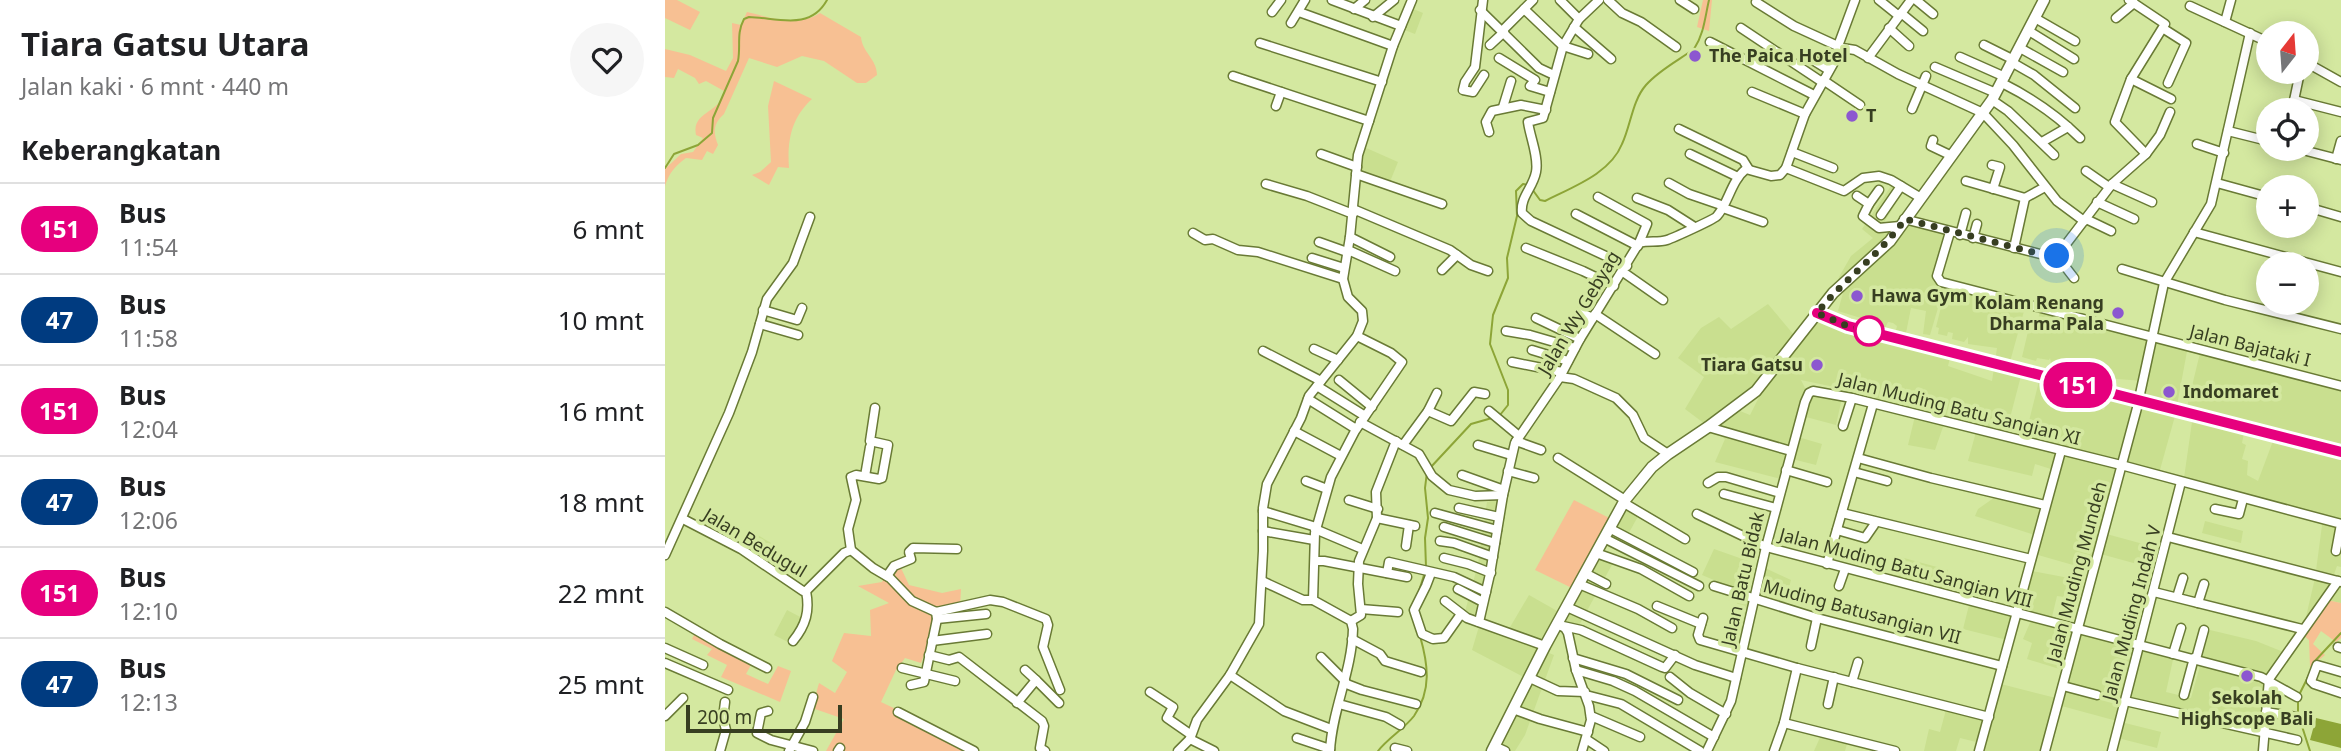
<!DOCTYPE html>
<html lang="id">
<meta charset="utf-8">
<style>
:root{--surface:#fff;--page:#f6f6f6;--text:#202124;--muted:#757577;--line:#e0e0e0}
body{margin:0;font-family:"Noto Sans",sans-serif;background:var(--page);color:var(--text);height:100vh;display:flex;flex-direction:column;font-size:26px;white-space:nowrap}
*{box-sizing:border-box;margin:0}
p{font-size:23px;color:var(--muted)}
.icon{flex:none;width:38px;height:38px;fill:none;stroke:currentColor;stroke-width:2;stroke-linecap:round;stroke-linejoin:round}
.map{position:relative;flex:1;overflow:hidden}
.side{display:flex;flex-direction:column;background:var(--surface);width:665px}
.side>*{flex:none}
.badge{padding:0 14px;border-radius:23px;font-size:24px;line-height:46px}
.needle{width:46px;rotate:17deg}
.controls{position:absolute;left:1591px;top:21px;display:grid;gap:14px}
.controls a{display:grid;place-items:center;width:63px;height:63px;border-radius:50%;background:var(--surface);box-shadow:0 4px 18px #0003;font-size:35px}
.scale{position:absolute;left:21px;bottom:18px;width:156px;box-sizing:border-box;padding-left:7px;border:4px solid #373e21;border-top:0;font-size:19px;line-height:24px;white-space:nowrap;color:#373e21;-webkit-text-stroke:5px #d4e8a0;paint-order:stroke}
.you{position:absolute;width:35px;height:35px;margin:-18px;border:5px solid #fff;border-radius:50%;background:#1a73e8;box-shadow:0 0 0 10px #1a73e833}
.map>.badge{position:absolute;translate:-50% -50%;box-shadow:0 0 0 4px #fff}
h2{padding:0 21px;font-size:26px;line-height:63px}
.round{display:grid;place-items:center;flex:none;width:74px;height:74px;border-radius:37px;background:var(--page)}
.summary{display:flex;align-items:center;justify-content:space-between;height:119px;padding:0 21px}
h1{font-size:33px;font-weight:700;line-height:52px}
ul{padding:0;list-style:none}
li{display:flex;align-items:center;gap:21px;height:91px;padding:0 21px;border-top:2px solid var(--line)}
li div{flex:1}
li b{display:block;font-size:26px}
li em{font-style:normal}
li .badge{min-width:77px;font-weight:700;text-align:center}
main{display:flex;flex:1;min-height:0}
.map>svg:first-child{display:block}
</style>
<main>
<section class="side">
<div class="summary"><div><h1>Tiara Gatsu Utara</h1><p>Jalan kaki · 6 mnt · 440 m</p></div><a class="round"><svg class="icon" aria-label="heart" viewBox="0 0 24 24"><path d="M12 20l-8-8c-3-5 5-10 8-4 3-6 11-1 8 4z"/></svg></a></div>
<h2>Keberangkatan</h2>
<ul>
<li><span class="badge" style="background:#e6007e;color:#fff">151</span><div><b>Bus</b><p>11:54</p></div><em>6 mnt</em></li>
<li><span class="badge" style="background:#003b80;color:#fff">47</span><div><b>Bus</b><p>11:58</p></div><em>10 mnt</em></li>
<li><span class="badge" style="background:#e6007e;color:#fff">151</span><div><b>Bus</b><p>12:04</p></div><em>16 mnt</em></li>
<li><span class="badge" style="background:#003b80;color:#fff">47</span><div><b>Bus</b><p>12:06</p></div><em>18 mnt</em></li>
<li><span class="badge" style="background:#e6007e;color:#fff">151</span><div><b>Bus</b><p>12:10</p></div><em>22 mnt</em></li>
<li><span class="badge" style="background:#003b80;color:#fff">47</span><div><b>Bus</b><p>12:13</p></div><em>25 mnt</em></li>
</ul>
</section>
<div class="map">
<svg width="1676" height="751" viewBox="0 0 1676 751">
<rect width="100%" height="100%" fill="#d4e8a0"/>
<g fill="#c9df8f" fill-rule="evenodd">
<polygon points="746,8 758,13 750,34 737,29"/>
<polygon points="699,147 733,162 722,189 691,177"/>
<path d="M 1230,180 L 1242,186 L 1218,224 L 1230,231 L 1240,217 L 1286,233 L 1272,279 L 1361,304 L 1343,369 L 1357,372 L 1340,437 L 1359,441 L 1375,377 L 1410,389 L 1408,400 L 1439,410 L 1442,400 L 1471,405 L 1478,381 L 1440,378 L 1440,376 L 1401,368 L 1400,370 L 1387,367 L 1385,358 L 1384,360 L 1372,358 L 1371,361 L 1357,357 L 1365,323 L 1372,323 L 1376,308 L 1523,346 L 1510,416 L 1493,477 L 1454,469 L 1438,533 L 1500,550 L 1494,570 L 1432,553 L 1429,571 L 1366,553 L 1370,535 L 1310,516 L 1313,509 L 1333,495 L 1378,504 L 1389,470 L 1370,464 L 1367,476 L 1303,461 L 1311,432 L 1279,424 L 1270,450 L 1243,445 L 1250,416 L 1177,398 L 1171,425 L 1141,417 L 1133,437 L 1157,444 L 1151,465 L 1127,459 L 1120,480 L 1050,462 L 1060,439 L 1020,409 L 1039,377 L 1013,358 L 1036,328 L 1054,317 L 1066,329 L 1103,304 L 1129,335 L 1150,310 L 1222,339 L 1285,358 L 1283,366 L 1327,381 L 1332,348 L 1303,344 L 1303,337 L 1299,342 L 1287,339 L 1288,333 L 1283,332 L 1282,336 L 1273,334 L 1274,328 L 1271,327 L 1276,307 L 1273,308 L 1265,335 L 1258,334 L 1261,311 L 1246,308 L 1241,333 L 1231,330 L 1232,326 L 1228,323 L 1223,322 L 1220,328 L 1209,322 L 1173,311 L 1178,293 L 1172,284 L 1174,277 L 1186,256 L 1208,238 L 1197,229 ZM 1136,380 L 1179,389 L 1178,397 L 1143,394 ZM 1088,395 L 1094,397 L 1085,415 L 1075,411 L 1073,408 Z"/>
<path d="M 1536,349 L 1676,388 L 1676,567 L 1672,566 L 1666,583 L 1676,587 L 1676,603 L 1662,600 L 1637,634 L 1650,578 L 1658,518 L 1518,485 L 1527,422 L 1519,419 ZM 1579,433 L 1608,441 L 1593,481 L 1582,475 L 1583,461 L 1577,459 L 1581,445 L 1577,443 Z"/>
<polygon points="838,497 815,623 841,634 864,595 901,616 937,555 949,561 904,644 896,630 884,653 889,655 860,735 850,751 829,751 866,681 807,650 815,623 798,619 813,564 822,502"/>
<polygon points="964,505 976,511 956,547 944,542"/>
<polygon points="1540,521 1578,531 1576,543 1537,533"/>
<polygon points="89,533 113,547 102,568 78,552"/>
<polygon points="1049,549 1086,562 1076,591 1091,598 1098,567 1126,580 1119,606 1091,599 1083,634 1067,624 1075,591 1037,575"/>
<polygon points="1228,555 1283,570 1279,593 1223,578"/>
<polygon points="1362,570 1404,578 1399,597 1392,596 1386,621 1509,655 1501,692 1526,698 1545,630 1591,641 1621,653 1599,680 1599,738 1458,700 1452,721 1496,732 1492,748 1449,737 1452,721 1393,705 1381,751 1313,751 1315,743 1295,738 1291,751 1259,751 1264,729 1275,732 1282,706 1323,715 1332,683 1395,699 1401,671 1362,659 1367,643 1358,639 1367,618 1349,612 1342,640 1298,629 1305,601 1349,612"/>
<polygon points="122,610 141,620 127,644 109,635"/>
<polygon points="1157,733 1183,740 1180,751 1149,751"/>
</g>
<g fill="#f7c093">
<polygon points="0,0 12,0 35,12 25,30 0,18"/>
<polygon points="1038,0 1047,0 1044,31 1032,27"/>
<path d="M 82,12 C 108,18 131,28 155,13 L 196,37 C 197,52 212,59 212,75 L 201,83 L 192,83 L 159,61 L 137,56 L 112,67 L 84,58 L 59,114 C 48,124 48,132 53,145 L 48,154 L 42,151 L 37,160 L 21,158 C 10,166 4,173 0,186 L 0,169 L 16,154 L 28,152 L 38,138 L 31,135 C 26,111 57,113 59,91 L 41,81 L 34,84 L 30,78 L 13,69 L 9,78 L 0,77 L 0,49 L 25,55 L 61,71 L 68,58 L 67,23 L 76,25 Z"/>
<path d="M 109,81 L 147,99 C 126,118 122,141 124,168 L 113,167 L 104,185 L 87,175 L 95,172 L 106,162 L 103,106 Z"/>
<polygon points="909,500 954,523 915,592 870,570"/>
<polygon points="236,568 244,585 277,593 296,589 295,607 274,611 256,663 240,658 231,670 216,702 258,722 308,751 161,751 179,719 147,708 154,683 170,693 182,672 167,661 179,633 206,636 205,610 224,603 193,586 217,582 220,576 215,572"/>
<polygon points="1662,600 1676,603 1676,638 1671,642 1656,631 1648,644 1660,655 1645,667 1644,640 1637,634"/>
<polygon points="31,631 87,663 81,674 103,684 113,666 126,671 115,702 56,677 62,665 42,655 47,649 27,639"/>
</g>
<polygon fill="#8da537" points="1651,718 1676,724 1676,748 1645,740"/>
<g fill="none" stroke-linecap="round" stroke-linejoin="round">
<g stroke="#8da537" stroke-width="2">
<path d="M 0,168 L 9,154 L 33,145 L 47,133 L 48,118 L 73,61 C 76,46 71,34 79,19 L 84,17 C 113,18 145,31 162,0"/>
<path d="M 867,189 L 875,200 L 880,201 C 907,187 945,174 957,144 C 966,125 967,101 981,85 C 994,70 1014,60 1029,49 C 1039,34 1040,17 1044,0"/>
<polyline points="835,415 843,405 843,390 825,344 828,315 843,278 842,258 852,216 851,191 858,184 863,185"/>
<polyline points="765,468 806,424 827,418"/>
<polyline points="761,567 760,538 763,518 760,488 762,472"/>
<polyline points="754,591 760,572"/>
<polyline points="1647,667 1649,662 1676,633"/>
<polyline points="1634,695 1644,675"/>
<polyline points="1633,701 1633,714 1645,751"/>
<path d="M 713,751 C 723,738 739,729 749,716 C 767,690 763,664 755,636"/>
</g>
<defs>
<g id="minor">
<polyline points="667,0 736,26"/>
<polyline points="818,0 810,67 800,82 798,90 808,92 819,75"/>
<polyline points="895,0 914,19"/>
<path d="M 934,0 L 914,19 L 898,46 L 878,118 L 863,122 C 865,137 874,157 871,172 C 868,188 855,197 857,213 L 866,221 L 962,266"/>
<polyline points="943,0 957,13 976,22 1011,47"/>
<polyline points="1015,0 1029,9"/>
<polyline points="1214,0 1234,16"/>
<polyline points="1251,0 1268,14"/>
<polyline points="1464,0 1500,24 1466,79 1450,122 1481,154"/>
<polyline points="1091,2 1129,26 1177,48"/>
<polyline points="1525,6 1603,42"/>
<polyline points="689,9 700,0"/>
<polyline points="859,9 898,46 923,54"/>
<polyline points="815,10 874,68 889,75"/>
<polyline points="607,12 616,0"/>
<polyline points="634,12 728,46"/>
<polyline points="1236,13 1258,31"/>
<polyline points="708,17 729,0"/>
<polyline points="1370,18 1410,41"/>
<polyline points="1451,18 1469,3"/>
<polyline points="1560,22 1566,0"/>
<polyline points="626,23 640,0"/>
<polyline points="909,27 946,59"/>
<polyline points="1076,28 1157,82"/>
<polyline points="1224,28 1244,46"/>
<polyline points="1499,29 1521,43 1503,83"/>
<polyline points="837,31 868,0"/>
<polyline points="1364,31 1409,59"/>
<polyline points="1045,42 1149,95"/>
<polyline points="595,43 717,82"/>
<polyline points="825,45 839,32"/>
<polyline points="1319,45 1349,60"/>
<polyline points="1173,46 1190,0"/>
<polyline points="1355,48 1398,72"/>
<polyline points="1143,57 1164,70"/>
<polyline points="1295,57 1340,77"/>
<polyline points="834,58 870,80 865,86 885,92"/>
<polyline points="1203,58 1246,0"/>
<polyline points="1348,63 1369,75 1410,108"/>
<polyline points="1642,63 1676,82"/>
<polyline points="1270,67 1331,93"/>
<polyline points="568,76 704,121"/>
<polyline points="1466,79 1506,99"/>
<polyline points="1158,80 1195,105"/>
<path d="M 1337,83 C 1365,97 1393,116 1415,138"/>
<polyline points="1087,92 1140,114"/>
<polyline points="1327,100 1343,111 1389,155"/>
<polyline points="1629,100 1676,112"/>
<polyline points="611,106 616,92"/>
<polyline points="838,107 846,81"/>
<polyline points="1247,109 1261,76"/>
<polyline points="1627,110 1635,72"/>
<polyline points="1014,129 1078,160 1083,168"/>
<polyline points="1563,131 1603,141"/>
<polyline points="824,132 821,122 827,111 856,105 881,110"/>
<polyline points="1268,140 1266,146 1287,156"/>
<polyline points="1377,142 1403,127"/>
<polyline points="1532,144 1559,153"/>
<polyline points="1634,149 1676,160"/>
<polyline points="1127,152 1168,168"/>
<polyline points="656,154 692,167"/>
<polyline points="1025,154 1073,177"/>
<polyline points="1671,159 1676,141"/>
<polyline points="1327,165 1335,167 1328,189"/>
<polyline points="1121,168 1179,191 1198,178 1214,176 1226,180 1256,198"/>
<polyline points="1421,171 1444,187"/>
<polyline points="691,174 777,204"/>
<polyline points="1301,181 1360,198 1380,187"/>
<polyline points="1004,183 1024,194 1059,206"/>
<polyline points="1552,183 1603,197"/>
<polyline points="601,184 642,196 688,214"/>
<polyline points="1447,184 1487,202"/>
<polyline points="1192,196 1204,204 1214,190"/>
<polyline points="933,197 982,224 974,243"/>
<polyline points="972,198 1003,210 1028,226"/>
<polyline points="1432,202 1469,219"/>
<polyline points="1204,204 1198,216 1214,228 1235,226"/>
<polyline points="1642,207 1676,217"/>
<polyline points="1058,208 1098,222"/>
<polyline points="688,209 785,250 806,265 823,271"/>
<polyline points="911,214 973,246"/>
<polyline points="1216,215 1236,186"/>
<polyline points="1239,219 1379,255 1392,256 1447,184 1481,154 1495,135 1505,112"/>
<polyline points="1421,219 1446,231"/>
<polyline points="1285,232 1272,276 1276,282 1676,386"/>
<polyline points="1529,232 1676,272"/>
<polyline points="528,233 540,240 548,239 573,250 593,252 678,279"/>
<polyline points="1295,235 1301,213"/>
<polyline points="685,237 725,257"/>
<polyline points="1308,238 1312,224"/>
<polyline points="654,242 682,252"/>
<polyline points="861,248 918,271 949,286"/>
<polyline points="1349,248 1360,198"/>
<polyline points="683,250 730,271"/>
<polyline points="1392,256 1409,278"/>
<polyline points="647,258 679,268"/>
<polyline points="1457,269 1560,300 1676,329"/>
<polyline points="777,270 792,255"/>
<polyline points="958,272 998,300"/>
<polyline points="98,310 132,320 137,308"/>
<polyline points="914,312 928,318"/>
<polyline points="930,314 990,354"/>
<polyline points="871,318 915,339"/>
<polyline points="95,324 133,335"/>
<polyline points="841,331 865,335 910,348"/>
<polyline points="649,349 673,360"/>
<polyline points="867,350 903,361"/>
<polyline points="598,351 656,381"/>
<polyline points="847,362 897,372"/>
<polyline points="895,377 909,379 951,398 968,415 979,438 1003,454"/>
<polyline points="674,380 707,407"/>
<polyline points="652,386 700,416"/>
<polyline points="643,399 691,429"/>
<polyline points="763,411 786,421 809,392 820,394"/>
<polyline points="824,411 854,436"/>
<polyline points="695,422 754,454 767,476 784,490 810,496 838,495"/>
<polyline points="1178,426 1187,398"/>
<polyline points="1043,427 1126,451"/>
<polyline points="629,431 676,456"/>
<polyline points="851,441 876,450"/>
<polyline points="738,445 763,411 772,393"/>
<polyline points="813,445 846,455"/>
<polyline points="893,458 960,500"/>
<polyline points="1193,458 1266,478 1380,505"/>
<polyline points="1121,470 1162,482"/>
<polyline points="843,471 869,478"/>
<polyline points="1189,472 1222,481"/>
<polyline points="797,475 839,490"/>
<polyline points="200,476 205,447"/>
<polyline points="641,481 662,489"/>
<polyline points="1043,483 1053,477 1061,477 1115,493"/>
<polyline points="1059,494 1111,508"/>
<polyline points="684,500 713,509"/>
<polyline points="959,503 1020,539"/>
<polyline points="794,508 834,517"/>
<polyline points="1550,509 1574,514 1578,499"/>
<polyline points="598,511 651,527"/>
<polyline points="770,513 832,530"/>
<polyline points="1177,513 1366,559"/>
<polyline points="1032,514 1101,547 1596,677 1632,697"/>
<polyline points="712,518 750,526"/>
<polyline points="18,519 76,549 138,591 141,591 179,553 186,550"/>
<polyline points="779,527 830,543"/>
<polyline points="944,528 1028,572"/>
<polyline points="650,529 695,548"/>
<polyline points="1172,530 1200,538 1209,525"/>
<polyline points="598,531 649,540"/>
<polyline points="1503,537 1676,582"/>
<polyline points="939,538 1034,586"/>
<polyline points="775,541 789,543 828,557"/>
<polyline points="741,546 744,525"/>
<polyline points="186,550 183,529 191,500 186,477 191,475 214,479 217,478 223,445 205,441 210,408"/>
<polyline points="186,550 208,568 225,578 247,601 271,612"/>
<polyline points="931,553 976,569 1024,596"/>
<polyline points="0,555 64,413 87,352 102,299 128,263 145,217"/>
<polyline points="779,558 803,564 826,573"/>
<polyline points="650,561 659,561 742,577"/>
<polyline points="1162,564 1208,404"/>
<polyline points="722,573 724,562 789,577 821,592"/>
<polyline points="766,573 761,586 749,610 757,634 768,639 779,638 796,614"/>
<polyline points="920,573 941,584"/>
<polyline points="222,576 229,566 246,559 244,552 248,548 292,549"/>
<polyline points="597,581 638,600 648,600"/>
<polyline points="914,584 973,609 1007,628"/>
<polyline points="1049,586 1152,618 1337,666"/>
<polyline points="1174,586 1180,569"/>
<polyline points="793,589 818,602"/>
<polyline points="1489,592 1637,629"/>
<polyline points="1512,597 1518,578"/>
<polyline points="780,601 802,618 880,646"/>
<polyline points="1533,603 1539,584"/>
<polyline points="992,606 1036,624"/>
<polyline points="902,607 1030,665 1071,678"/>
<polyline points="696,609 733,612"/>
<polyline points="0,612 55,644 102,668"/>
<polyline points="271,612 325,600 338,602 381,619 383,625 378,647 395,690"/>
<polyline points="1038,618 1033,635 1035,640 1132,668 1324,717"/>
<polyline points="272,619 321,614"/>
<polyline points="686,621 696,615 693,584 694,561 712,518 711,492 731,441"/>
<path d="M 814,622 L 825,574 L 838,495 L 850,443 L 895,377 L 915,339 L 974,243 C 983,240 993,243 1002,240 C 1008,238 1050,219 1052,216 C 1064,202 1066,181 1081,169 L 1106,176 L 1115,175 L 1121,168 L 1140,114 L 1177,48 L 1190,50 L 1233,74 L 1318,113 L 1348,145 L 1392,201 L 1419,221"/>
<polyline points="892,624 900,628 903,633 911,670 924,706 926,720 917,751"/>
<polyline points="898,626 916,630 997,667 1000,668 1010,655"/>
<polyline points="687,639 715,654 720,661 756,672"/>
<path d="M 128,641 C 141,625 145,611 141,591"/>
<polyline points="267,641 322,634"/>
<polyline points="1146,646 1152,618"/>
<polyline points="1673,647 1676,648"/>
<polyline points="0,648 38,665"/>
<polyline points="1508,654 1516,628"/>
<polyline points="264,655 284,660 294,657 377,721 379,726 375,748 380,751"/>
<polyline points="656,657 680,681"/>
<polyline points="908,658 961,674 1013,700"/>
<polyline points="1531,659 1539,630"/>
<polyline points="0,663 63,690"/>
<polyline points="237,668 290,681"/>
<polyline points="360,670 371,680"/>
<polyline points="911,670 948,681 970,691 1049,737"/>
<polyline points="1676,672 1652,665 1646,681 1649,684 1676,693"/>
<polyline points="565,675 619,711 666,729"/>
<polyline points="1005,677 1025,693 1061,714"/>
<polyline points="865,678 893,691 920,692"/>
<polyline points="1187,682 1193,662"/>
<polyline points="679,683 697,690 751,704"/>
<polyline points="246,685 259,682 272,619 271,612"/>
<polyline points="1398,686 1432,695"/>
<polyline points="485,692 508,707 502,718 525,734"/>
<polyline points="921,695 956,704 1035,751"/>
<polyline points="1519,695 1529,658"/>
<polyline points="1460,701 1632,740"/>
<polyline points="352,703 371,680 394,703"/>
<polyline points="674,704 721,717 735,725"/>
<polyline points="1163,704 1169,677"/>
<polyline points="848,709 875,719 923,732"/>
<polyline points="103,711 96,713 92,733 106,740 148,751"/>
<polyline points="233,712 309,751"/>
<polyline points="1601,712 1631,717"/>
<polyline points="0,716 18,698"/>
<polyline points="926,716 975,737"/>
<polyline points="1119,723 1230,751"/>
<polyline points="632,738 665,749"/>
<polyline points="525,739 532,720 565,675 594,624 598,551 598,508 602,484 636,418 644,396 692,336 698,321 697,311 683,297 678,279 685,237 693,155 728,46 747,0"/>
<polyline points="525,739 549,751"/>
<polyline points="921,739 939,751"/>
<polyline points="829,746 840,751"/>
<polyline points="730,748 742,751"/>
<polyline points="55,751 61,730 58,718 60,702"/>
<polyline points="124,751 140,722 148,697"/>
<polyline points="173,751 175,748"/>
<polyline points="513,751 525,739"/>
<path d="M 665,751 C 667,710 687,671 688,629 L 686,621 L 648,600 L 650,533 L 666,477 L 690,431 L 737,362 L 726,353 L 692,336"/>
<polyline points="1042,751 1066,701 1101,547 1140,402 1144,393 1148,391 1187,398 1456,465 1676,524 1671,551"/>
<polyline points="1109,751 1119,723 1132,668"/>
<polyline points="1314,751 1396,451"/>
<polyline points="1380,751 1472,408 1499,283 1546,204 1585,33"/>
<polyline points="1447,751 1516,482"/>
<polyline points="1598,751 1604,679 1673,581"/>
</g>
<g id="major">
<polyline points="1152,313 1183,326 1676,452"/>
<polyline points="827,751 880,646 960,500 987,467 1003,454 1043,427 1091,391 1168,293 1225,241 1327,100 1379,0"/>
</g>
</defs>
<use href="#minor" stroke="#697a35" stroke-width="11"/>
<use href="#major" stroke="#697a35" stroke-width="13"/>
<use href="#minor" stroke="#fff" stroke-width="8"/>
<use href="#major" stroke="#fff" stroke-width="10"/>
</g>
<g fill="none" stroke-linecap="round" stroke-linejoin="round">
<defs>
<polyline id="line" points="1152,313 1183,326 1676,452"/>
</defs>
<use href="#line" stroke="#fff" stroke-width="16"/>
<use href="#line" stroke="#e6007e" stroke-width="10"/>
<path stroke="#373e21" stroke-width="7" stroke-dasharray="0 12.6" d="M 1204,331 L 1180,325 L 1152,313 C 1179,279 1215,255 1240,219 L 1379,255 L 1392,256"/>
</g>
<g fill="#8c57d0" stroke="#d4e8a0" stroke-width="2.5">
<circle cx="1030" cy="56" r="7"/>
<circle cx="1187" cy="116" r="7"/>
<circle cx="1192" cy="296" r="7"/>
<circle cx="1453" cy="313" r="7"/>
<circle cx="1152" cy="365" r="7"/>
<circle cx="1504" cy="392" r="7"/>
<circle cx="1582" cy="676" r="7"/>
</g>
<circle fill="#fff" stroke="#e6007e" stroke-width="3.5" cx="1204" cy="331" r="14"/>
<g text-anchor="middle" stroke-width="7" stroke-linejoin="round" paint-order="stroke">
<g font-size="18" font-weight="bold" fill="#373e21" stroke="#d4e8a0" text-anchor="start">
<text x="1044" y="62">The Paica Hotel</text>
<text x="1201" y="122">T</text>
<text x="1206" y="302">Hawa Gym</text>
<text x="1439" y="309" text-anchor="end">Kolam Renang<tspan x="1439" dy="21">Dharma Pala</tspan></text>
<text x="1138" y="371" text-anchor="end">Tiara Gatsu</text>
<text x="1518" y="398">Indomaret</text>
<text x="1582" y="704" text-anchor="middle">Sekolah<tspan x="1582" dy="21">HighScope Bali</tspan></text>
</g>
<g font-size="18" fill="#373e21" stroke="#d4e8a0">
<text transform="translate(914 313) rotate(-59)" y="6">Jalan Wy Gebyag</text>
<text transform="translate(1585 346) rotate(14)" y="6">Jalan Bajataki I</text>
<text transform="translate(1294 409) rotate(14)" y="6">Jalan Muding Batu Sangian XI</text>
<text transform="translate(90 543) rotate(31)" y="6">Jalan Bedugul</text>
<text transform="translate(1241 568) rotate(15)" y="6">Jalan Muding Batu Sangian VIII</text>
<text transform="translate(1412 572) rotate(-75)" y="6">Jalan Muding Mundeh</text>
<text transform="translate(1078 579) rotate(-77)" y="6">Jalan Batu Bidak</text>
<text transform="translate(1197 612) rotate(15)" y="6">Muding Batusangian VII</text>
<text transform="translate(1467 613) rotate(-75)" y="6">Jalan Muding Indah V</text>
</g>
</g>
</svg>
<div class="controls">
<a><svg class="needle" viewBox="-14 -14 28 28"><path d="M0-13l5 13h-10z" fill="#e53935"/><path d="M0 13l5-13h-10z" fill="#757577"/></svg></a>
<a><svg class="icon" aria-label="locate" viewBox="0 0 24 24"><circle cx="12" cy="12" r="6"/><path d="M12 2v4M12 18v4M2 12h4M18 12h4"/></svg></a>
<a>+</a>
<a>−</a>
</div>
<div class="scale">200 m</div>
<div class="you" style="left:1392px;top:256px"></div>
<b class="badge" style="left:1413px;top:385px;background:#e6007e;color:#fff">151</b>
</div>
</main>
